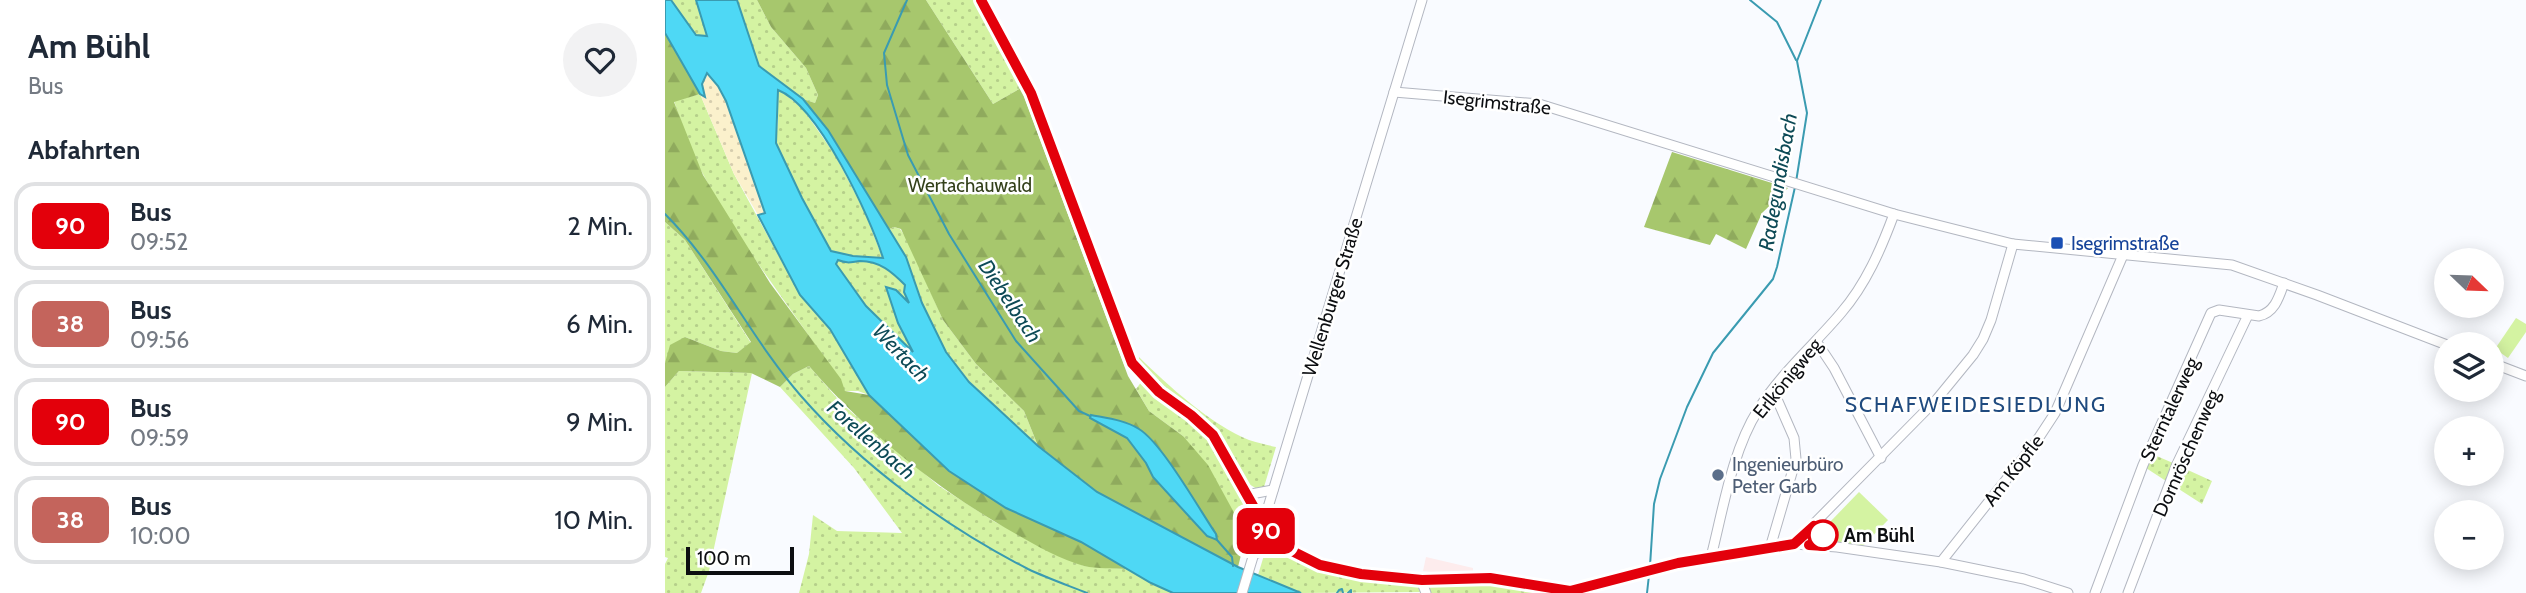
<!DOCTYPE html>
<html lang="de">
<meta charset="utf-8">
<style>
:root{--surface:#fff;--page:#f2f2f3;--text:#1f2937;--muted:#747a83;--line:#e0e1e3}
body{margin:0;font-family:Cabin,sans-serif;background:var(--page);color:var(--text);height:100vh;display:flex;flex-direction:column;font-size:26px;white-space:nowrap}
*{box-sizing:border-box;margin:0}
p{font-size:23px;color:var(--muted)}
.icon{flex:none;width:38px;height:38px;fill:none;stroke:currentColor;stroke-width:2;stroke-linecap:round;stroke-linejoin:round}
.map{position:relative;flex:1;overflow:hidden}
.details{display:flex;flex-direction:column;background:var(--surface);width:665px}
.details>*{flex:none}
.badge{padding:0 14px;border-radius:10px;font-size:24px;line-height:46px}
.needle{width:46px;rotate:113deg}
.fabs{position:absolute;left:1769px;top:248px;display:grid;gap:14px}
.fabs a{display:grid;place-items:center;width:70px;height:70px;border-radius:50%;background:var(--surface);box-shadow:0 4px 18px #0003;font-size:35px}
.scale{position:absolute;left:21px;bottom:18px;width:108px;box-sizing:border-box;padding-left:7px;border:4px solid #0c0e11;border-top:0;font-size:19px;line-height:24px;white-space:nowrap;color:#0c0e11;-webkit-text-stroke:5px #fff;paint-order:stroke}
.map>.badge{position:absolute;translate:-50% -50%;box-shadow:0 0 0 4px #fff}
h2{padding:0 28px;font-size:26px;line-height:63px}
.round{display:grid;place-items:center;flex:none;width:74px;height:74px;border-radius:37px;background:var(--page)}
.overview{display:flex;align-items:center;justify-content:space-between;height:119px;padding:0 28px}
h1{font-size:33px;font-weight:700;line-height:52px}
ul{padding:0;list-style:none}
li{display:flex;align-items:center;gap:21px;height:88px;margin:0 14px 10px;padding:0 14px;border:4px solid var(--line);border-radius:21px}
li div{flex:1}
li b{display:block;font-size:26px}
li em{font-style:normal}
li .badge{min-width:77px;font-weight:700;text-align:center}
main{display:flex;flex:1;min-height:0}
.map>svg:first-child{display:block}
</style>
<main>
<section class="details">
<div class="overview"><div><h1>Am Bühl</h1><p>Bus</p></div><a class="round"><svg class="icon" aria-label="heart" viewBox="0 0 24 24"><path d="M12 20l-8-8c-3-5 5-10 8-4 3-6 11-1 8 4z"/></svg></a></div>
<h2>Abfahrten</h2>
<ul>
<li><span class="badge" style="background:#e3000b;color:#fff">90</span><div><b>Bus</b><p>09:52</p></div><em>2 Min.</em></li>
<li><span class="badge" style="background:#c4645c;color:#fff">38</span><div><b>Bus</b><p>09:56</p></div><em>6 Min.</em></li>
<li><span class="badge" style="background:#e3000b;color:#fff">90</span><div><b>Bus</b><p>09:59</p></div><em>9 Min.</em></li>
<li><span class="badge" style="background:#c4645c;color:#fff">38</span><div><b>Bus</b><p>10:00</p></div><em>10 Min.</em></li>
</ul>
</section>
<div class="map">
<svg width="1861" height="593" viewBox="0 0 1861 593">
<defs>
<pattern id="green-dots" width="8" height="8" patternUnits="userSpaceOnUse" patternTransform="scale(1.75)"><rect width="8" height="8" fill="#d4f3a2"/><path d="M2 2h.1M6 6h.1" fill="none" stroke="#b5cf8a" stroke-width="1.8" stroke-linecap="round"/></pattern>
<pattern id="forest-firs" width="22" height="20" patternUnits="userSpaceOnUse" patternTransform="scale(1.75)"><rect width="22" height="20" fill="#a7c76d"/><path d="M5 1l3.5 6h-7zM16 11l3.5 6h-7z" fill="#8faa5d"/></pattern>
<pattern id="sand-dots" width="8" height="8" patternUnits="userSpaceOnUse" patternTransform="scale(1.75)"><rect width="8" height="8" fill="#fbf1cc"/><path d="M2 2h.1M6 6h.1" fill="none" stroke="#d6cdae" stroke-width="1.8" stroke-linecap="round"/></pattern>
</defs>
<rect width="100%" height="100%" fill="#f9fbff"/>
<polygon fill="#fdeced" points="761,557 808,568 808,573 782,574 758,571"/>
<g fill="url(#green-dots)">
<polygon points="6,0 31,0 43,36 31,35"/>
<polygon points="72,0 92,0 106,27 141,68 153,95 150,103 138,99 94,66"/>
<polygon points="261,0 309,0 356,88 328,104"/>
<polygon points="112,90 116,91 138,109 170,155 199,210 218,259 188,256 166,251 137,198 111,143 113,120"/>
<path d="M 35,94 L 69,174 L 135,295 L 165,329 L 204,395 L 193,391 L 180,391 C 136,318 79,253 39,176 C 26,153 18,126 9,101 Z"/>
<polygon points="0,222 20,240 86,343 72,353 56,351 20,337 0,363"/>
<polygon points="229,227 235,229 242,239 278,320 311,364 359,411 373,446 305,382 281,352 257,303 241,257 222,230"/>
<path d="M 173,260 C 182,263 186,262 195,261 C 215,260 227,272 240,285 L 239,292 L 246,305 L 250,354 L 201,306 L 171,264 Z"/>
<path d="M 474,357 C 502,385 548,426 584,440 C 593,443 602,445 611,447 L 599,487 L 592,489 L 584,484 L 556,437 L 482,374 L 474,363 Z"/>
<polygon points="144,366 178,405 274,486 330,522 419,566 462,569 508,593 134,593 144,554 148,515 172,531 237,533 189,468 115,387 128,374"/>
<polygon points="14,371 87,373 44,571 36,593 0,593 0,564 3,558 0,557 0,387"/>
<polygon points="477,381 492,395 525,418 552,447 589,522 584,553 577,554 578,547 518,436 484,411 471,389"/>
<polygon points="1487,454 1508,463 1501,481 1481,468"/>
<polygon points="1514,466 1547,481 1537,504 1506,484"/>
<polygon points="615,549 654,568 753,584 756,592 636,593 593,575 600,552"/>
<polygon points="763,582 823,582 884,593 766,593"/>
</g>
<g fill="url(#forest-firs)" fill-rule="evenodd">
<path d="M 92,0 L 261,0 L 328,104 L 356,88 L 463,376 L 484,411 L 518,436 L 543,465 L 572,518 L 578,547 L 573,567 L 432,492 L 373,446 L 359,411 L 311,364 L 278,320 L 236,229 L 229,227 L 222,230 L 163,131 L 138,99 L 150,103 L 153,95 L 141,68 L 106,27 ZM 426,418 C 442,419 459,420 473,429 C 496,442 534,509 551,534 L 542,536 L 488,477 L 481,463 L 462,438 Z"/>
<path d="M 0,33 L 35,94 L 9,102 L 38,175 L 105,283 L 176,379 L 180,391 L 204,395 L 284,471 L 341,508 L 416,542 L 462,569 C 448,568 432,569 419,566 C 397,560 370,545 351,534 C 273,490 203,434 144,366 L 128,374 L 115,387 L 86,373 L 14,371 L 0,387 L 0,363 L 5,345 L 20,337 L 56,351 L 72,353 L 86,342 L 20,240 L 0,222 Z"/>
<polygon points="1007,152 1123,188 1097,213 1081,249 1051,234 1045,245 979,227"/>
</g>
<polygon fill="url(#sand-dots)" points="41,73 53,86 61,101 100,213 93,215 69,174 35,94 39,96 37,84"/>
<g fill="#d4f3a2">
<polygon points="1851,318 1861,324 1861,332 1843,358 1830,349"/>
<polygon points="1194,492 1223,520 1195,549 1174,545 1165,522"/>
</g>
<g fill="#4ed8f5" stroke="#3a9bb1" stroke-width="2" fill-rule="evenodd">
<path d="M 0,0 L 6,0 L 31,35 L 42,36 L 31,0 L 72,0 L 94,66 L 138,99 L 163,130 L 241,257 L 257,303 L 281,352 L 304,382 L 373,446 L 432,492 L 573,567 L 636,593 L 508,593 L 486,583 L 416,542 L 341,508 L 284,471 L 204,395 L 165,329 L 135,295 L 93,215 L 100,213 L 61,101 L 53,86 L 42,73 L 37,84 L 40,97 L 35,94 L 0,33 ZM 113,90 C 154,106 205,217 218,258 L 188,256 L 166,251 L 137,198 L 111,143 ZM 173,260 C 183,264 186,262 195,261 C 215,261 227,272 240,285 L 239,292 L 244,303 L 231,290 L 221,287 L 233,323 L 248,352 L 201,306 L 171,264 Z"/>
<path d="M 426,415 C 441,418 460,420 474,429 C 497,443 534,509 551,534 L 552,540 L 542,536 L 488,477 L 481,463 L 462,438 L 425,418 Z"/>
</g>
<g fill="none" stroke-linecap="round" stroke-linejoin="round">
<g stroke="#3a9bb1" stroke-width="2">
<polyline points="242,0 219,53 222,85 243,155 284,234 351,341 414,411 425,416"/>
<polyline points="1085,0 1112,22 1131,60"/>
<polyline points="1131,182 1142,113 1132,61 1156,0"/>
<path d="M 0,214 C 54,268 86,339 136,396 C 197,466 281,527 363,569 C 382,578 402,585 422,593"/>
<polyline points="552,540 567,557 568,566"/>
<polyline points="985,566 989,504 995,479 1022,407 1048,353 1108,279 1112,267 1130,187"/>
<polyline points="672,593 674,590 677,589 678,593"/>
<polyline points="683,593 686,590 686,593"/>
<polyline points="982,593 984,575"/>
</g>
<defs>
<g id="minor">
<polyline points="316,0 367,93 467,363 494,392 526,415 548,435 604,534 617,546 655,565 697,574 756,580 825,578 905,591 1013,563 1129,544 1172,547 1276,562 1359,579 1403,593"/>
<polyline points="729,92 874,104 1229,214 1348,244 1567,265 1652,295 1782,345"/>
<polyline points="1151,341 1169,368 1216,458"/>
<polyline points="1827,363 1861,376"/>
<polyline points="581,495 608,490"/>
<polyline points="1129,544 1272,399 1308,355 1318,339 1326,320 1348,244"/>
<polyline points="1105,548 1131,459 1129,438 1108,390"/>
<polyline points="589,554 617,546"/>
<path d="M 1046,557 C 1058,510 1067,451 1093,410 C 1115,374 1149,345 1176,313 C 1201,284 1216,249 1229,214"/>
<polyline points="1276,562 1371,442 1390,413 1458,255"/>
<polyline points="756,580 761,593"/>
<polyline points="577,593 757,0"/>
<path d="M 1430,593 L 1478,465 L 1546,313 L 1554,310 L 1594,316 C 1610,312 1614,297 1619,283"/>
<polyline points="1463,593 1512,464 1583,315"/>
</g>
</defs>
<use href="#minor" stroke="#b3b7c1" stroke-width="11"/>
<use href="#minor" stroke="#fff" stroke-width="9"/>
</g>
<g fill="none" stroke-linecap="round" stroke-linejoin="round">
<defs>
<polyline id="line" points="316,0 366,93 467,363 494,392 526,415 548,435 604,534 617,546 655,565 696,574 757,580 825,578 905,591 1013,563 1129,544 1149,526 1157,533 1159,546 1144,545"/>
</defs>
<use href="#line" stroke="#fff" stroke-width="16"/>
<use href="#line" stroke="#e3000b" stroke-width="10"/>
</g>
<rect fill="#1a4fb4" stroke="#fff" stroke-width="2.5" x="1385" y="236" width="14" height="14" rx="3.5"/>
<circle fill="#5c6f8a" stroke="#fff" stroke-width="2.5" cx="1053" cy="475" r="7"/>
<circle fill="#fff" stroke="#e3000b" stroke-width="3.5" cx="1158" cy="535" r="14"/>
<g text-anchor="middle" stroke-width="5" stroke-linejoin="round" paint-order="stroke">
<g font-size="19" fill="#0c0e11" stroke="#fff">
<text transform="translate(832 102) rotate(6)" y="7">Isegrimstraße</text>
<text transform="translate(667 297) rotate(-73)" y="7">Wellenburger Straße</text>
<text transform="translate(1122 378) rotate(-51)" y="7">Erlkönigweg</text>
<text transform="translate(1504 409) rotate(-65)" y="7">Sterntalerweg</text>
<text transform="translate(1521 453) rotate(-66)" y="7">Dornröschenweg</text>
<text transform="translate(1348 470) rotate(-52)" y="7">Am Köpfle</text>
</g>
<g font-size="19" fill="#33401a" stroke="#fff">
<text x="305" y="192">Wertachauwald</text>
</g>
<g font-size="19" fill="#164399" stroke="#fff" text-anchor="start">
<text x="1406" y="250">Isegrimstraße</text>
</g>
<g font-size="19" fill="#4e5e75" stroke="#fff" text-anchor="start">
<text x="1067" y="471">Ingenieurbüro<tspan x="1067" dy="22">Peter Garb</tspan></text>
</g>
<g font-size="19" font-weight="bold" fill="#0c0e11" stroke="#fff" text-anchor="start">
<text x="1179" y="542">Am Bühl</text>
</g>
<g font-size="21" font-style="italic" fill="#0d4a56" stroke="#fff">
<text transform="translate(1113 182) rotate(-80)" y="7">Radegundisbach</text>
<text transform="translate(345 301) rotate(56)" y="7">Diebelbach</text>
<text transform="translate(236 353) rotate(46)" y="7">Wertach</text>
<text transform="translate(206 440) rotate(41)" y="7">Forellenbach</text>
</g>
<g font-size="21" letter-spacing="2" fill="#204b7f" stroke="#fff">
<text x="1311" y="412">SCHAFWEIDESIEDLUNG</text>
</g>
</g>
</svg>
<div class="fabs">
<a><svg class="needle" viewBox="-14 -14 28 28"><path d="M0-13l5 13h-10z" fill="#e53935"/><path d="M0 13l5-13h-10z" fill="#747a83"/></svg></a>
<a><svg class="icon" aria-label="layers" viewBox="0 0 24 24"><path d="M12 4l9 5-9 5-9-5zM3 14l9 5 9-5"/></svg></a>
<a>+</a>
<a>−</a>
</div>
<div class="scale">100 m</div>
<b class="badge" style="left:601px;top:531px;background:#e3000b;color:#fff">90</b>
</div>
</main>
